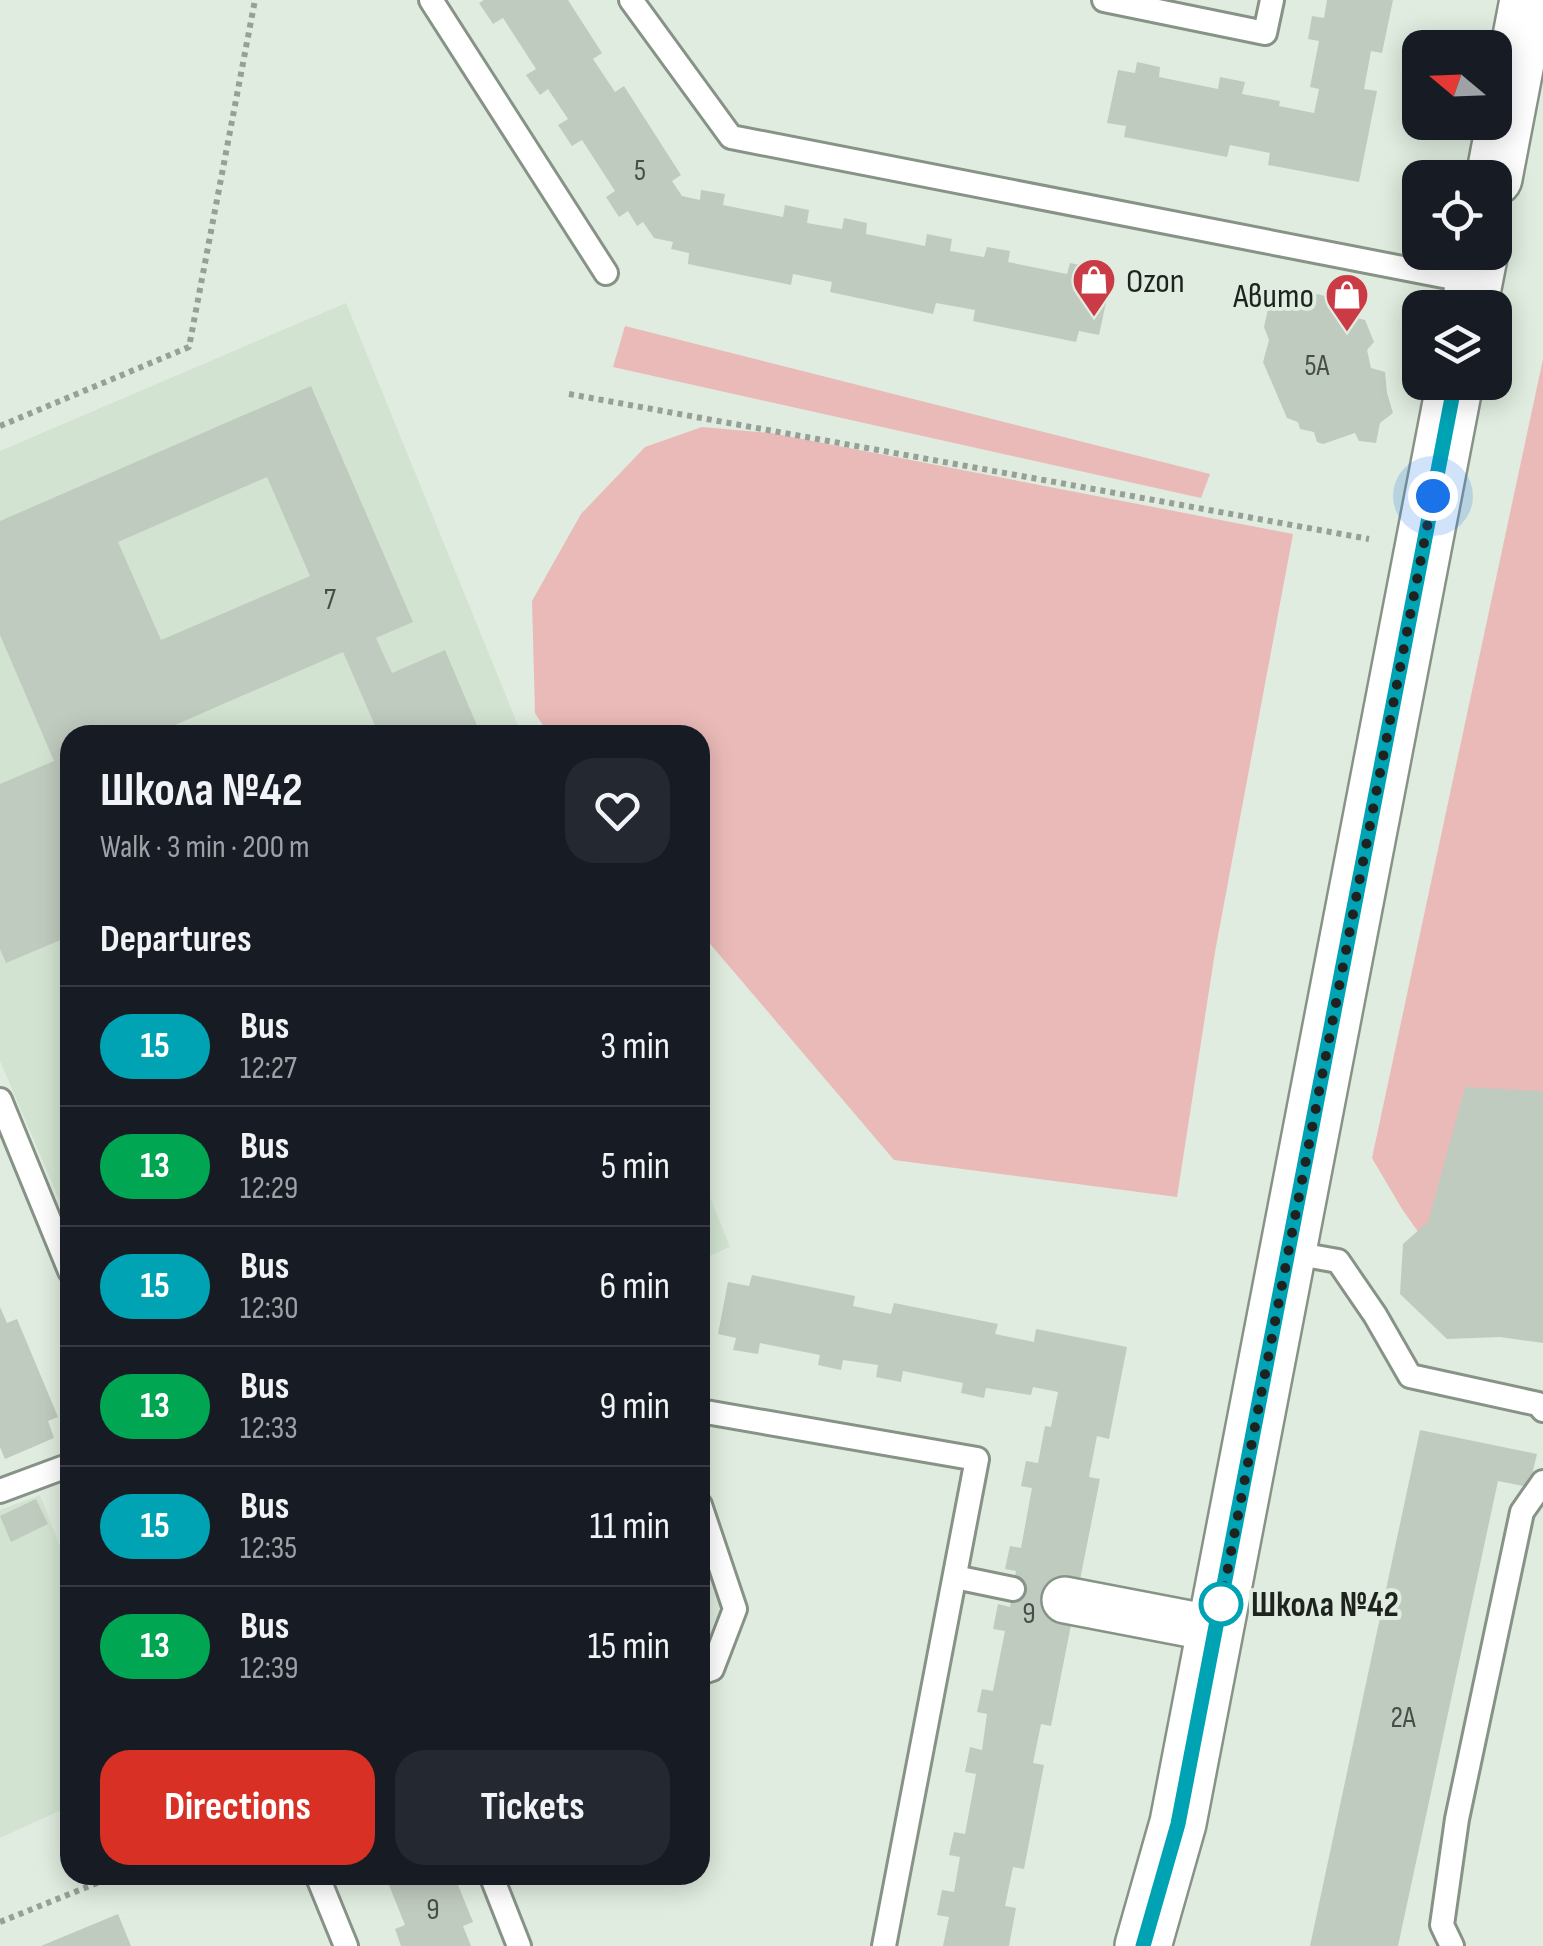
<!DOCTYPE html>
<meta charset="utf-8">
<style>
:root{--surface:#171b24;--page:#242831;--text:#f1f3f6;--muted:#9ea1a6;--line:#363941;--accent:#d93025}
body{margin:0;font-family:"Sofia Sans Condensed",sans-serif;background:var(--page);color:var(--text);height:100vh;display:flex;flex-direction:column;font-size:38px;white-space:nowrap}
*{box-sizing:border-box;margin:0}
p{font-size:32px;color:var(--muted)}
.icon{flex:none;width:55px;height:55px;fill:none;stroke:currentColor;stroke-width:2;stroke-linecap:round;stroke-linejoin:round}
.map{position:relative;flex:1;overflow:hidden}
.drawer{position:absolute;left:60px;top:725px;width:650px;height:1160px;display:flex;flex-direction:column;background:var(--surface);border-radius:30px;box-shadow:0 5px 25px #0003}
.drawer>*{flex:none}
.badge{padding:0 20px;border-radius:32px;font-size:35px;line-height:65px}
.needle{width:65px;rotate:289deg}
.controls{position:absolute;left:1402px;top:30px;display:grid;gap:20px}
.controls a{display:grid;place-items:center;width:110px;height:110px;border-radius:20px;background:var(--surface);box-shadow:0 5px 25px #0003;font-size:50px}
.you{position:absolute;width:50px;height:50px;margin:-25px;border:8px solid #fff;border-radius:50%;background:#1a73e8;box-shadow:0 0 0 15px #1a73e833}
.map>.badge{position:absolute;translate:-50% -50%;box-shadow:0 0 0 5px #fff}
h2{padding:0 40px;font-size:38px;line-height:90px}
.round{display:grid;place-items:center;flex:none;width:105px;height:105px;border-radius:30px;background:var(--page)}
.overview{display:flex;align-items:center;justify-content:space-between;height:170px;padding:0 40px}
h1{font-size:48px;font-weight:700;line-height:75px}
.primary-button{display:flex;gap:20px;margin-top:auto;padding:20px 40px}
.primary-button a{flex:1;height:115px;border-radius:30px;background:var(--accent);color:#fff;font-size:40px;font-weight:700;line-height:115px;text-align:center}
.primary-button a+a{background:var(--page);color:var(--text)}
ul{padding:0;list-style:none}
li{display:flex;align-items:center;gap:30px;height:120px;padding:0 40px;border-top:2px solid var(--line)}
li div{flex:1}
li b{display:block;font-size:38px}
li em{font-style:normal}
li .badge{min-width:110px;font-weight:700;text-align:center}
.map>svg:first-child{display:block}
</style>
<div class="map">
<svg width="1543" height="1946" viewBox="0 0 1543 1946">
<rect width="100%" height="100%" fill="#e0ecdf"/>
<g fill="#d2e4d1">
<polygon points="346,303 522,735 70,735 70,1225 0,1061 0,451"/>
<polygon points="700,1173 730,1247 700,1260"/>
<polygon points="40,1495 70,1572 70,1806 0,1838 0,1510"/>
</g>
<g fill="#e9bab8">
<polygon points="625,326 1210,474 1201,498 613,367"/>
<polygon points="1543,359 1543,1315 1443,1267 1402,1209 1372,1158"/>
<polygon points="702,427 771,433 1293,534 1215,952 1177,1197 894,1160 700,932 700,735 549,735 535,713 532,601 581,514 645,447"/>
</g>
<g fill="#c0cbbf" fill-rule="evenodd">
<polygon points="484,0 568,0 602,53 593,59 615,92 624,86 681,175 672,181 682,196 700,200 701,190 725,194 723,205 783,217 785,205 809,210 807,223 842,229 844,218 867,223 866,234 925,246 927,234 952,239 950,251 984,257 987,247 1010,251 1008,262 1067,274 1070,263 1094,268 1092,280 1110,284 1099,335 1079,331 1076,342 973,321 975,310 936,303 933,314 830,292 832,282 793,274 791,285 688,264 689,253 671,249 673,242 654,238 643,222 637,226 628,211 619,217 606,197 615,191 582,140 572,146 558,125 568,119 548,89 540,95 526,75 536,69 503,18 493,24 479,3"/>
<polygon points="1327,0 1393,0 1382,53 1371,51 1364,89 1377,91 1359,182 1268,165 1270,153 1230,145 1227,157 1124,137 1126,126 1107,123 1118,70 1135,73 1137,62 1160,67 1159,77 1218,89 1220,77 1245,82 1242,94 1280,101 1279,106 1314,113 1319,89 1310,87 1319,41 1308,39 1312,16 1324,18"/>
<polygon points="1272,291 1292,296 1313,293 1325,296 1338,304 1351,306 1357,318 1365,320 1374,342 1367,350 1371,368 1385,372 1387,393 1393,413 1380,423 1376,443 1359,441 1355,433 1323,444 1317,442 1314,432 1300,429 1298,422 1287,418 1263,362 1269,340 1264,327"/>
<path d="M 311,386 L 413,622 L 376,638 L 392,673 L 445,650 L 481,735 L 379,735 L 343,652 L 152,735 L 70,735 L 70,936 L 6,963 L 0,949 L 0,784 L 54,761 L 0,635 L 0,521 ZM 267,477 L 310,576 L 161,640 L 118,542 Z"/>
<polygon points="1465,1087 1543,1091 1543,1343 1500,1337 1447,1339 1400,1294 1403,1244 1428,1222"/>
<polygon points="752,1275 855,1296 853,1306 891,1314 894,1303 998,1324 995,1334 1034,1342 1036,1329 1127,1347 1109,1439 1097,1436 1089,1477 1100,1479 1051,1726 1041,1724 1033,1763 1044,1765 1024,1869 1013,1867 1005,1906 1016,1908 1009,1946 943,1946 949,1917 937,1915 942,1890 954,1892 960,1857 949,1855 954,1832 965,1834 976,1774 965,1772 970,1747 982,1750 987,1714 977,1712 982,1689 993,1691 1005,1631 993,1629 998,1604 1010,1607 1016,1571 1005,1569 1010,1546 1021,1548 1032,1488 1021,1486 1026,1461 1038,1463 1045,1426 1051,1427 1058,1392 1033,1387 1031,1395 986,1388 984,1398 961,1393 963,1383 903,1371 901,1382 876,1377 878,1365 843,1360 841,1370 818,1365 820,1355 760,1343 758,1354 733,1350 736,1338 718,1334 728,1282 749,1286"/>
<polygon points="0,1307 7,1323 17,1319 58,1417 48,1421 54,1438 5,1459 0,1447"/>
<polygon points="1420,1430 1537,1454 1529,1487 1498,1481 1398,1946 1310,1946"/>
<polygon points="36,1499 48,1524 11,1542 0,1516"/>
<polygon points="385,1875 454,1875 473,1922 463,1926 471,1946 401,1946 395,1929 405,1925"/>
<polygon points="118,1914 131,1946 41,1946"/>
</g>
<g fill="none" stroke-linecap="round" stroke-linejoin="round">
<defs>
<g id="lane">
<polyline points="431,0 606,273"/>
<polyline points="631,0 731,137 1474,282"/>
<polyline points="1104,0 1265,33 1272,0"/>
<polyline points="0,1100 70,1271"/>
<polyline points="1288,1252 1338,1261 1375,1315 1410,1376 1538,1404 1543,1410"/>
<polyline points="700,1411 977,1459 884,1946"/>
<polyline points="0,1491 70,1465"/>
<polyline points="700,1505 735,1609 712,1669 700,1673"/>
<polyline points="955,1577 1013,1589"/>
<polyline points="317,1875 346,1946"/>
<polyline points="491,1875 519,1946"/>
<polyline points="1452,1946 1442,1925 1457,1819 1522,1512 1543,1482"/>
</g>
<polyline id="street" points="1065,1600 1216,1629"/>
<g id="secondary">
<polyline points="1494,178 1528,0"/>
<polyline points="1469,308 1480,252"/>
<polyline points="1143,1946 1178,1823 1455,382"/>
</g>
</defs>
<use href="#lane" stroke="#879387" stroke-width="28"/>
<use href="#street" stroke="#879387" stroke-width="50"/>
<use href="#secondary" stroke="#879387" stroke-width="60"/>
<g stroke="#97a097" stroke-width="6" stroke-dasharray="5 5" stroke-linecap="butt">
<polyline points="569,394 1369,539"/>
<polyline points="0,426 189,347 255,0"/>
<polyline points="0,1922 117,1875"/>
</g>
<use href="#lane" stroke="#fff" stroke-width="22"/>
<use href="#street" stroke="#fff" stroke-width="45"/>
<use href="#secondary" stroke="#fff" stroke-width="55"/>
</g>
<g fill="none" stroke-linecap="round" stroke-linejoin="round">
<defs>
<polyline id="line" points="1143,1946 1178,1824 1455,382"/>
</defs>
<use href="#line" stroke="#fff" stroke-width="22"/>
<use href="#line" stroke="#00a3b4" stroke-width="15"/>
<polyline stroke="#1f231f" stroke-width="10" stroke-dasharray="0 18" points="1221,1604 1433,496"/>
</g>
<defs>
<symbol id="shop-pin" viewBox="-11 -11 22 30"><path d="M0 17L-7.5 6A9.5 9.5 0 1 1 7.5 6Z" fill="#cb3b45" stroke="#e0ecdf"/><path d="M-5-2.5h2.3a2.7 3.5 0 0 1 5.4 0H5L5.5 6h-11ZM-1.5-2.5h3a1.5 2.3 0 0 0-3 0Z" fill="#fff"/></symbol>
</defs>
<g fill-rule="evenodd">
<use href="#shop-pin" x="1069" y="255" width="50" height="68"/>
<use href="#shop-pin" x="1322" y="270" width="50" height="68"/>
</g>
<circle fill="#fff" stroke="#00a3b4" stroke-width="5" cx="1221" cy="1604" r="20"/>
<g text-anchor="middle" stroke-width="8" stroke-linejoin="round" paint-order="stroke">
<g font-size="30" fill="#474d47">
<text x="640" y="180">5</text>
<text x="1317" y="375">5А</text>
<text x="330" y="609">7</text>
<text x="1029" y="1623">9</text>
<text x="1403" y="1727">2А</text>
<text x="433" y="1919">9</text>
</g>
<g font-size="35" fill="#1f231f" stroke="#e0ecdf" text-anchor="start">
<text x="1126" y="292">Ozon</text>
<text x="1314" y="307" text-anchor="end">Авито</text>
</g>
<g font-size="35" font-weight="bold" fill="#1f231f" stroke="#e0ecdf" text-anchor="start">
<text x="1251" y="1616">Школа №42</text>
</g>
</g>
</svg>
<div class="controls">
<a><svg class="needle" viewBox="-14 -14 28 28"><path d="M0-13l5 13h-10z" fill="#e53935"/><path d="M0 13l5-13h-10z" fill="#9ea1a6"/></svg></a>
<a><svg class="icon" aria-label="locate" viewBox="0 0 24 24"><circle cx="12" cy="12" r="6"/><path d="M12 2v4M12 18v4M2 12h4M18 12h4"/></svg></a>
<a><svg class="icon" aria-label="layers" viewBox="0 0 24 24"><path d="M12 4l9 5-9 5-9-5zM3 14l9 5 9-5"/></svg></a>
</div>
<div class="you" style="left:1433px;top:496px"></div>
<section class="drawer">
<div class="overview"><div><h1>Школа №42</h1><p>Walk · 3 min · 200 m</p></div><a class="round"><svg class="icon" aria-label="heart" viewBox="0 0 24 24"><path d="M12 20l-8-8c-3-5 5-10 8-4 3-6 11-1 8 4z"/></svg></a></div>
<h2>Departures</h2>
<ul>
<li><span class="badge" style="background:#00a3b4;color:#fff">15</span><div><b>Bus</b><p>12:27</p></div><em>3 min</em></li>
<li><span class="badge" style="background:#00a651;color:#fff">13</span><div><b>Bus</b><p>12:29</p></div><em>5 min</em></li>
<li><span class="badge" style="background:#00a3b4;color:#fff">15</span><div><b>Bus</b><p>12:30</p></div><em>6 min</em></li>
<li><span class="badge" style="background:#00a651;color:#fff">13</span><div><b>Bus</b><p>12:33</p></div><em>9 min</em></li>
<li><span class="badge" style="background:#00a3b4;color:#fff">15</span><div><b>Bus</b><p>12:35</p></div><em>11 min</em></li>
<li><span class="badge" style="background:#00a651;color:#fff">13</span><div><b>Bus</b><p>12:39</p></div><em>15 min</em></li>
</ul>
<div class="primary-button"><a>Directions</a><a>Tickets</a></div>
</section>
</div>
